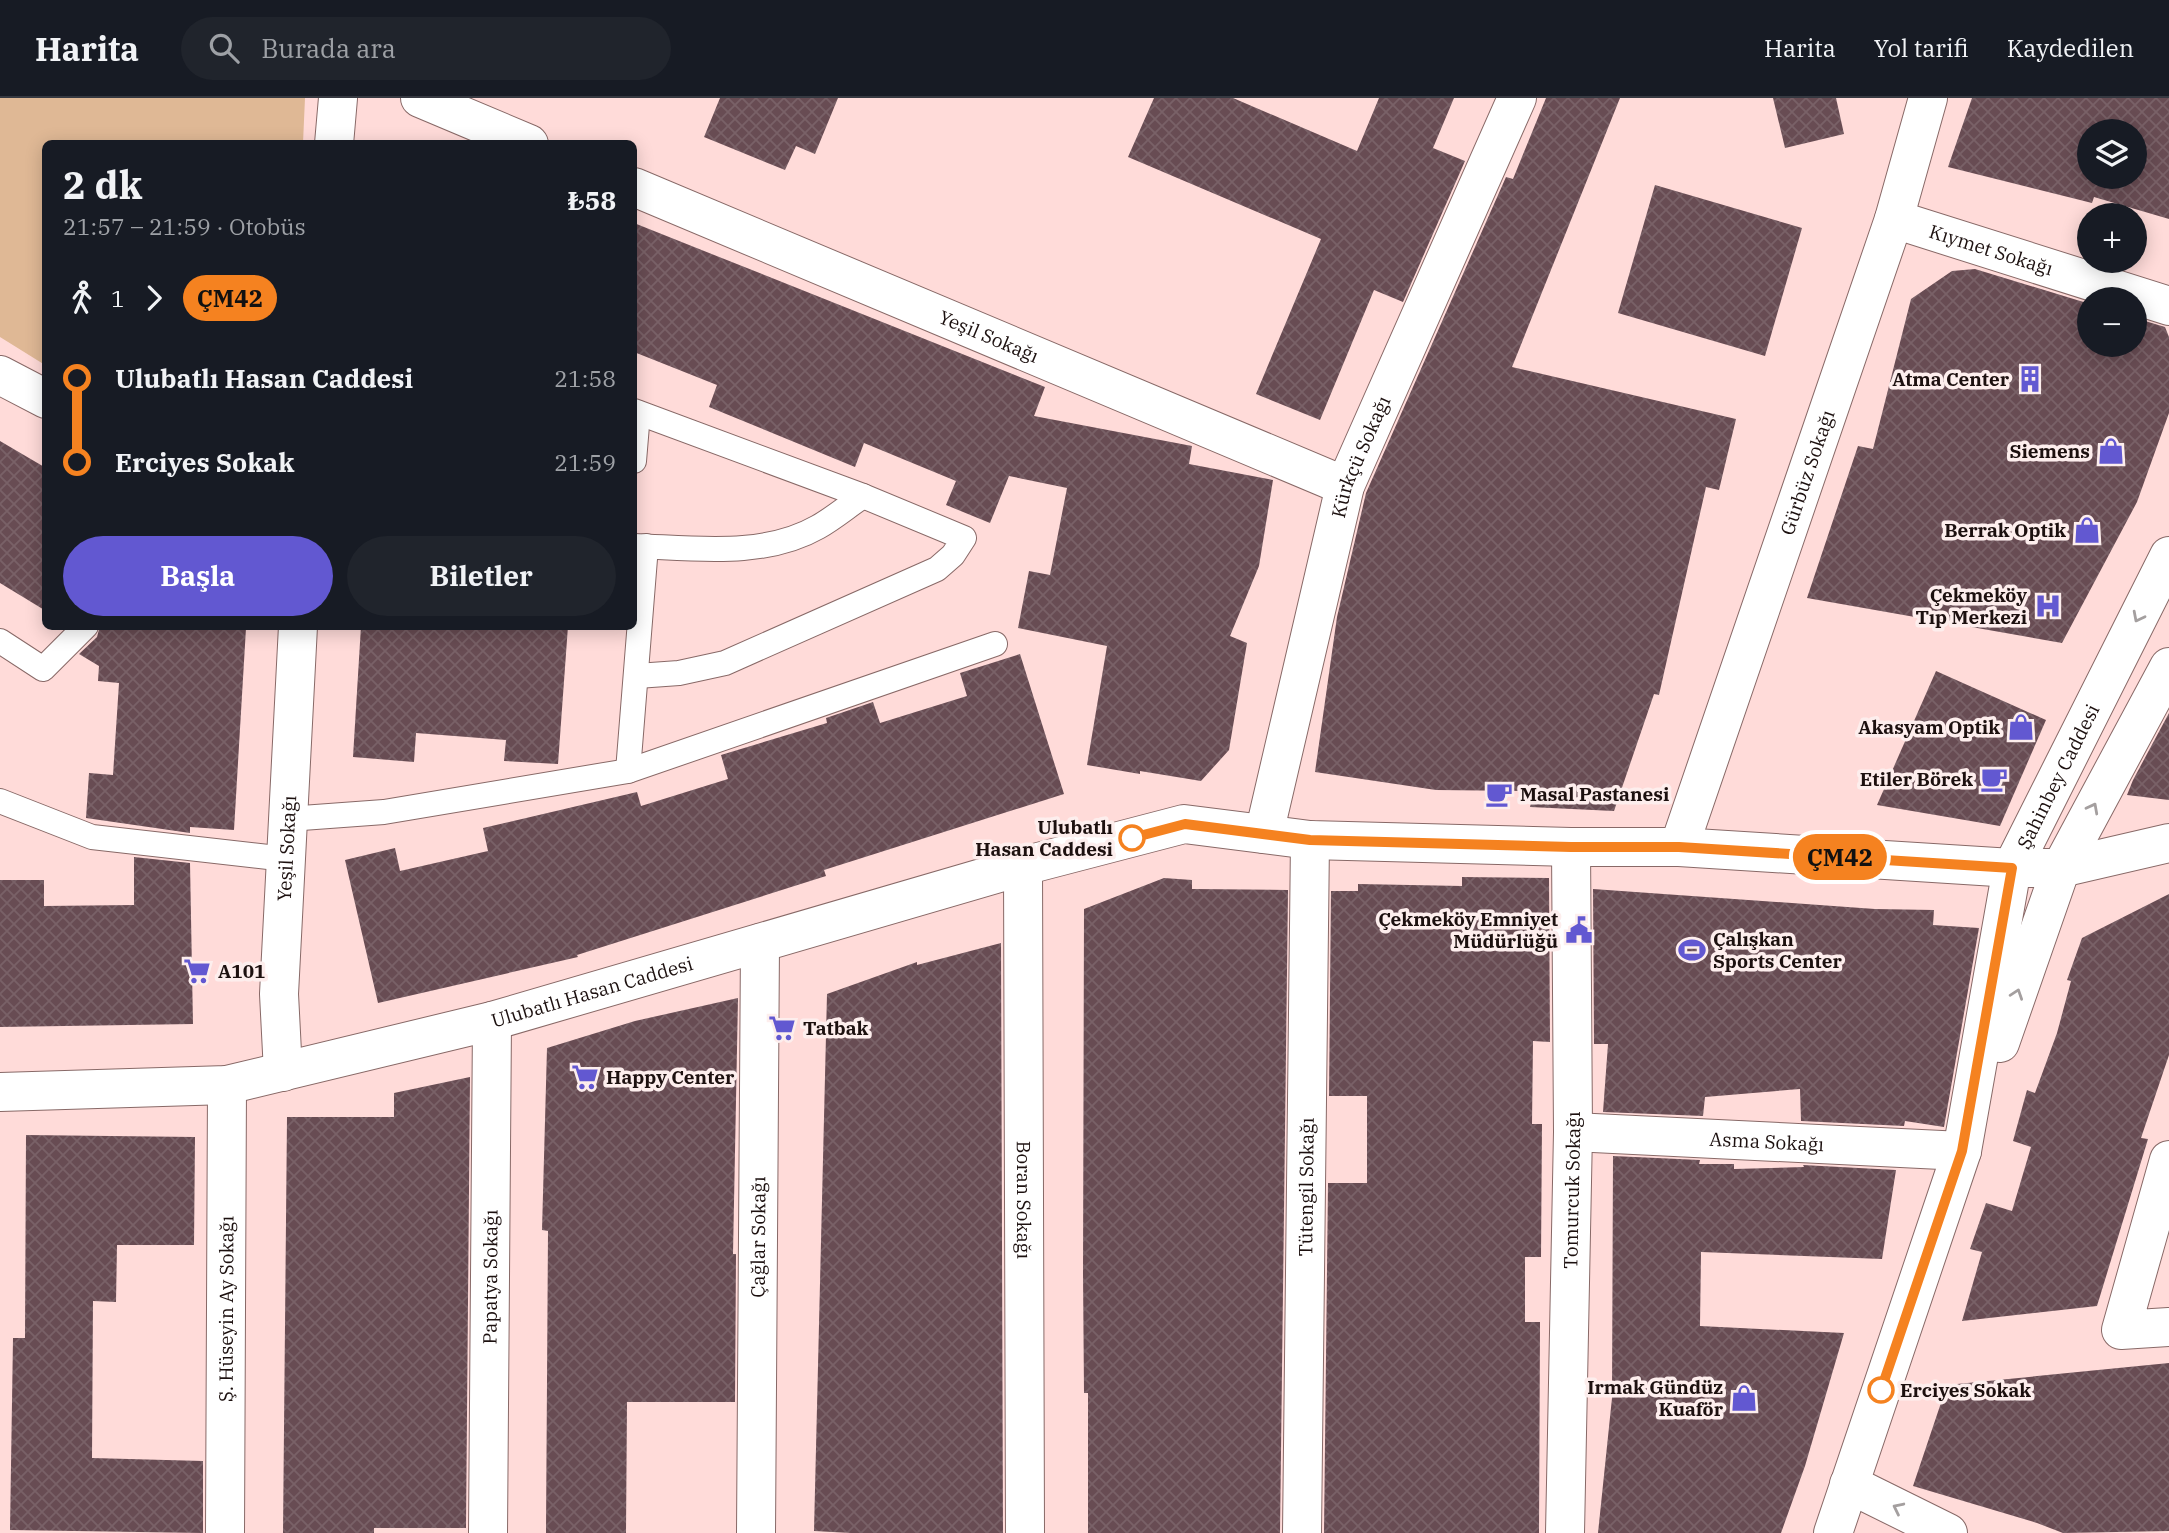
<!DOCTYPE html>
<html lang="tr">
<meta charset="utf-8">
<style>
:root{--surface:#171b24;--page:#20242c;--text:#f1f3f6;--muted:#9ea1a6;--line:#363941;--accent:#6258d1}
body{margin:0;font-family:"IBM Plex Serif",serif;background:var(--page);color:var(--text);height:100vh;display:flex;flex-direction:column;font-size:26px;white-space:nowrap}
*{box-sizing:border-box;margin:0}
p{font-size:23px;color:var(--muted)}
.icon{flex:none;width:38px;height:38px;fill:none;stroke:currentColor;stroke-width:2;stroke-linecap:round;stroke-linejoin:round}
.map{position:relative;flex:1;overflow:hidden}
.drawer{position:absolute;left:42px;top:42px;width:595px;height:490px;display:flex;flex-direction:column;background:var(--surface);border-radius:10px;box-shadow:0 4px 18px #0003}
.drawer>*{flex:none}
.badge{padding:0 14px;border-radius:23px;font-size:24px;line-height:46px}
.buttons{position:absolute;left:2077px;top:21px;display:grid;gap:14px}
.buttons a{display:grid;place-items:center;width:70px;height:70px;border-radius:50%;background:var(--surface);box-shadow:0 4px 18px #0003;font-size:35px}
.map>.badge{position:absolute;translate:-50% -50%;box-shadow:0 0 0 4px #fff}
.legs{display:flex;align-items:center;gap:10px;height:77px;padding:0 21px;font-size:23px}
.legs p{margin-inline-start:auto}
.head{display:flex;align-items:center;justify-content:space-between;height:119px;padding:0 21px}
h1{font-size:38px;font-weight:700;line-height:52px}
.button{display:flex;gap:14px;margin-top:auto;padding:14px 21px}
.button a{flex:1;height:80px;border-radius:42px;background:var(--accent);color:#fff;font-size:28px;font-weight:700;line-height:80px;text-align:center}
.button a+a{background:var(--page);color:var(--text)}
ul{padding:0 21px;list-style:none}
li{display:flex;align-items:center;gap:24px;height:84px;font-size:26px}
li i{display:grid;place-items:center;width:10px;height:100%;margin:0 9px;background:currentColor}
li i::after{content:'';width:18px;height:18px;margin:-9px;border:5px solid;border-radius:50%;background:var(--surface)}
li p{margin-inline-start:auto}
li:first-child i{background:linear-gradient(#0000 50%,currentColor 0)}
li:last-child i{background:linear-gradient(currentColor 50%,#0000 0)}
header{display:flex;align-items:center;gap:42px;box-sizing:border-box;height:98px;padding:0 35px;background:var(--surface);border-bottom:2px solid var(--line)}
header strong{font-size:33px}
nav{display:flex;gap:38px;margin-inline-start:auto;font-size:24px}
.search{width:490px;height:63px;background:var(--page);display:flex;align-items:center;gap:18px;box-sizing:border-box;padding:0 24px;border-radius:38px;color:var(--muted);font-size:26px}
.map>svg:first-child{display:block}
</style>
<header>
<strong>Harita</strong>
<div class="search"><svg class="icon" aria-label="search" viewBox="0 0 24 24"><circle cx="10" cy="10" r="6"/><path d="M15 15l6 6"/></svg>Burada ara</div>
<nav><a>Harita</a><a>Yol tarifi</a><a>Kaydedilen</a></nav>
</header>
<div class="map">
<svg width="2169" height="1435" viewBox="0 0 2169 1435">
<defs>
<pattern id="building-cross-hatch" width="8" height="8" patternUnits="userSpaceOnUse" patternTransform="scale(1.75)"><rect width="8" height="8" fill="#684c53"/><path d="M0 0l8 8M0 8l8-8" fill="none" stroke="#796167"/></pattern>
</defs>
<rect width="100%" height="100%" fill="#ffdbd9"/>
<polygon fill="#dfb895" points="0,0 305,0 303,45 46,46 45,267 0,239"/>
<g fill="url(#building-cross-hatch)" fill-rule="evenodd">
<polygon points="720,0 838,0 815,56 796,48 785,72 704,39"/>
<polygon points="1154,0 1233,0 1357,53 1379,0 1454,0 1433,50 1465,63 1403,204 1374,192 1320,322 1256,296 1321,141 1128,59"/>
<polygon points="1546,0 1620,0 1512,269 1736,321 1719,392 1706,389 1659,597 1654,596 1614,713 1530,709 1534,693 1436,692 1315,674 1337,519 1366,395 1506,79 1513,81"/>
<polygon points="1773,0 1836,0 1844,36 1785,50"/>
<path d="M 1972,0 L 2169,0 L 2169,121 L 2094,99 L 2092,105 L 1948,69 ZM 2090,33 L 2135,33 L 2135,79 L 2090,79 Z"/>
<polygon points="1655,87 1802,130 1765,258 1618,215"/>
<polygon points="634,125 1045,289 1034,318 1192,348 1189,366 1273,382 1259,468 1230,538 1247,545 1229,652 1201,683 1140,673 1140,676 1087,667 1107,548 1018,530 1029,473 1050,477 1067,390 1009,378 990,425 946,407 956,383 864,345 855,369 709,309 717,287 634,254"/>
<polygon points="1975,171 2090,206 2090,247 2135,247 2135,220 2165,229 2169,239 2169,315 2137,404 2062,545 1807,500 1858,348 1873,351 1911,201 1952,173"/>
<polygon points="0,343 46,370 46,513 0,485"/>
<polygon points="100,528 246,530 234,732 190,729 190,735 86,720 89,675 113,677 119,585 98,583 99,568 79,556 97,539"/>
<polygon points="361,528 568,528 558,666 504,663 506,642 416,635 414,664 353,659"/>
<polygon points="1020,556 1064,696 824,772 826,778 577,857 578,859 378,905 345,762 395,750 400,773 488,753 483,730 637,694 641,708 728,681 721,657 827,625 826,620 873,604 880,625 967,598 960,575"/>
<polygon points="1936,573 2046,622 2000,728 1877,707"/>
<polygon points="2169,615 2169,702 2127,697 2133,682"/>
<polygon points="134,759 190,765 193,926 0,929 0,782 44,782 44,808 134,807"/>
<polygon points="1462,779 1549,780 1550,944 1533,943 1532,1026 1542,1026 1541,1159 1525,1159 1525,1224 1540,1224 1539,1435 1324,1435 1328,1085 1367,1085 1367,998 1329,998 1331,793 1358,793 1358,786 1462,788"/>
<polygon points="1164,780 1192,782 1192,791 1288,792 1280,1435 1088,1435 1088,1295 1084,1295 1083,1176 1084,811"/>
<polygon points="1593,791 1875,811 1934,812 1933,827 1979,830 1944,1029 1905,1023 1904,1028 1801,1023 1800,991 1705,999 1703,1018 1603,1014 1608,946 1594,946"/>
<polygon points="2169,796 2169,957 2141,1040 2148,1041 2097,1208 1962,1223 1982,1154 1970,1151 1986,1105 2012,1113 2031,1049 2013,1043 2027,992 2035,995 2057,935 2071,883 2067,882 2082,840"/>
<polygon points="1001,845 1003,1435 851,1435 814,1433 827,896 917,864 917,867"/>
<polygon points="738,900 733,1156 736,1156 735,1304 627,1304 626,1435 546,1435 548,1133 542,1132 547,950 635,923"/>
<polygon points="470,979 466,1430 374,1430 374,1435 283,1435 287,1019 394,1019 394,995"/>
<polygon points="26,1037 195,1039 194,1147 117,1147 116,1204 93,1203 92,1360 203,1363 203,1435 10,1432 13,1240 25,1240"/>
<polygon points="1613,1058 1700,1062 1699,1066 1734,1066 1734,1071 1804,1069 1803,1067 1896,1072 1882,1161 1701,1154 1700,1228 1844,1235 1805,1368 1781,1435 1598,1435 1612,1300"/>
<polygon points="2169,1265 2169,1433 2063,1435 2037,1425 1913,1388 1947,1287"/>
</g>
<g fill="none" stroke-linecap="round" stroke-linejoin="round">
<defs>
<g id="service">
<polyline points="634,313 863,398 964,440 953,457 937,471 725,565 679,575 637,578"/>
<polyline points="634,363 638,315"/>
<path d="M 634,448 C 694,450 764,460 818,429 C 834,420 848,408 863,398"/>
<polyline points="0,543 43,571 86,528"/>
<polyline points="628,673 646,448"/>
<polyline points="0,703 92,739 286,761"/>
<polyline points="288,721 384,714 628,673 995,546"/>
</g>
<g id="minor">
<polyline points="420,0 529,46"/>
<polyline points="334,46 338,0"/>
<path id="s1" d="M 634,89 L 1345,388"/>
<path id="s2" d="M 1894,121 L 2169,208"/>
<polyline points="0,277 46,301"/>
<path id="s3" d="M 1264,736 L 1345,388 L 1517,0"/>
<path id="s4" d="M 1679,749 L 1894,121 L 1928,0"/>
<path id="s5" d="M 1023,768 L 1025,1435"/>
<path id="s6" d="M 283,974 L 279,896 L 298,528"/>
<path id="s7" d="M 1573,1034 L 1962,1053"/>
<polyline points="2169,1062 2121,1232 2169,1229"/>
<polyline points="1849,1386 1948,1435"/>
<path id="s8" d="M 225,1435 L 227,987"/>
<path id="s9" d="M 488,1435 L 492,923"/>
<path id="s10" d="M 756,1435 L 760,845"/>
<path id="s11" d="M 1302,1435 L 1310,742"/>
<path id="s12" d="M 1565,1435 L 1573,1034 L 1571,749"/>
</g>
<g id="tertiary">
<path id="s13" d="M 0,994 L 227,987 L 492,923 L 1023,768 L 1184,726 L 1310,742 L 1571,749 L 1679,749 L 2012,770 L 2061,770 L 2169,745"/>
</g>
<g id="secondary">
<polyline points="2000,945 2061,770 2169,569"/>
<path id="s14" d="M 1833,1435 L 1962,1053 L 2012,770 L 2169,458"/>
</g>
</defs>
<use href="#service" stroke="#886967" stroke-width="26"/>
<use href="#minor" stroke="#886967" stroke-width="40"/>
<use href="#tertiary" stroke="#886967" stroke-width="40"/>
<use href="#secondary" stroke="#886967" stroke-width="40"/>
<use href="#service" stroke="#fff" stroke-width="24"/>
<use href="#minor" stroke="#fff" stroke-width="38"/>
<use href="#tertiary" stroke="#fff" stroke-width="38"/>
<use href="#secondary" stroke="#fff" stroke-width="38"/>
</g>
<defs><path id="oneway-chevron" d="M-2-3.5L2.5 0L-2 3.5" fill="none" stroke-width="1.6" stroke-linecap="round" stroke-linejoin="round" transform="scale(1.75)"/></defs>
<g stroke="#a49f9f">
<use href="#oneway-chevron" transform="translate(2138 519) rotate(117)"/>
<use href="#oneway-chevron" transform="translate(2093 710) rotate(-62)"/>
<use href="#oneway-chevron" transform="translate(2017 896) rotate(-71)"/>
<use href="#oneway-chevron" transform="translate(1898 1410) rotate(-154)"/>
</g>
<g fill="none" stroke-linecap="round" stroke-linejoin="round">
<defs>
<polyline id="line-1" points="1132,740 1185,726 1310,742 1571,749 1679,749 2012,770 1962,1053 1881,1292"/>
</defs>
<use href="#line-1" stroke="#fff" stroke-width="16"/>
<use href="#line-1" stroke="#f58220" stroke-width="10"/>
</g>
<defs>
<symbol id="building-bare" viewBox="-9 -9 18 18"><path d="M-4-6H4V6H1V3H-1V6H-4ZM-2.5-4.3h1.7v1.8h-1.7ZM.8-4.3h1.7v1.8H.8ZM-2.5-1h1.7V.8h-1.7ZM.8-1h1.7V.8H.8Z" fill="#6258d1" stroke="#fdeeed" stroke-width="2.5" paint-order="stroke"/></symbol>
<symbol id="shop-bare" viewBox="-9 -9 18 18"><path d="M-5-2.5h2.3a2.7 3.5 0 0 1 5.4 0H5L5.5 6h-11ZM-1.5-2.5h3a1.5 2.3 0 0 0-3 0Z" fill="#6258d1" stroke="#fdeeed" stroke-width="2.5" paint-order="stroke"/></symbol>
<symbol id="hospital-bare" viewBox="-9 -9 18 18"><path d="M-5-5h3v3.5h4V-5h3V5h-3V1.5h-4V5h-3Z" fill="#6258d1" stroke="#fdeeed" stroke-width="2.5" paint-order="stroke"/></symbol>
<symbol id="cafe-bare" viewBox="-9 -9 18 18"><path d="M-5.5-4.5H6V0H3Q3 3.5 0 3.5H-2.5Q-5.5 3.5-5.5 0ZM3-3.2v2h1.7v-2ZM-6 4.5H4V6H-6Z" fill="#6258d1" stroke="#fdeeed" stroke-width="2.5" paint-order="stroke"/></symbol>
<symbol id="civic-bare" viewBox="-9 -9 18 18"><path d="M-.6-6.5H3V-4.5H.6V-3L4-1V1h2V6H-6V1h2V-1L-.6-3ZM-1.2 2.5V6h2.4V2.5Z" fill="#6258d1" stroke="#fdeeed" stroke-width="2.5" paint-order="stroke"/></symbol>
<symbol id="stadium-bare" viewBox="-9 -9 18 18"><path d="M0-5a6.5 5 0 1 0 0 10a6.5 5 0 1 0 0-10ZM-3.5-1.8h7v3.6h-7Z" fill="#6258d1" stroke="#fdeeed" stroke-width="2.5" paint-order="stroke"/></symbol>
<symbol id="supermarket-bare" viewBox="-9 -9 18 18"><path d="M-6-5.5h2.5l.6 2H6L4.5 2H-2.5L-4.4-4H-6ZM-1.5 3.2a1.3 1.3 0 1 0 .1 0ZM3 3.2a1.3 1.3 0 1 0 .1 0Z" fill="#6258d1" stroke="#fdeeed" stroke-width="2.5" paint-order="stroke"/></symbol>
</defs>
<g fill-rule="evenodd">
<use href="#building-bare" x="2011" y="262" width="38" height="38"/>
<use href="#shop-bare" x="2092" y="334" width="38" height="38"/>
<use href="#shop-bare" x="2068" y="413" width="38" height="38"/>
<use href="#hospital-bare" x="2029" y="489" width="38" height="38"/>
<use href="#shop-bare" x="2002" y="610" width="38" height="38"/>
<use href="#cafe-bare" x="1975" y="662" width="38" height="38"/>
<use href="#cafe-bare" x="1480" y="677" width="38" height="38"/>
<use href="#civic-bare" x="1560" y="813" width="38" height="38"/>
<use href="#stadium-bare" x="1673" y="833" width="38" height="38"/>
<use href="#supermarket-bare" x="178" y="854" width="38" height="38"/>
<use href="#supermarket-bare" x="763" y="911" width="38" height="38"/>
<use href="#supermarket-bare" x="566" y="960" width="38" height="38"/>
<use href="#shop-bare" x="1725" y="1281" width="38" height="38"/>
</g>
<g fill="#fff" stroke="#f58220" stroke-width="3.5">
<circle cx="1132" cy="740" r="12"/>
<circle cx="1881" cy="1292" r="12"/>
</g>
<g text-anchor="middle" stroke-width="7" stroke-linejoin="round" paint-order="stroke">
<g font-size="19" fill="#1c100f" stroke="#fdeeed">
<text dy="7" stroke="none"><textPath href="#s2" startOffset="102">Kıymet Sokağı</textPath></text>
<text dy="7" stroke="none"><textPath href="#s1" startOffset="385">Yeşil Sokağı</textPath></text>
<text dy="7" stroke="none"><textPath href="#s3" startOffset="390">Kürkçü Sokağı</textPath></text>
<text dy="7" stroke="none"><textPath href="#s4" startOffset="396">Gürbüz Sokağı</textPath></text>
<text dy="7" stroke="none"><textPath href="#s14" startOffset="793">Şahinbey Caddesi</textPath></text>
<text dy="7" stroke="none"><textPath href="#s6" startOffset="224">Yeşil Sokağı</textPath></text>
<text dy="7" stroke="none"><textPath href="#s13" startOffset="604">Ulubatlı Hasan Caddesi</textPath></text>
<text dy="7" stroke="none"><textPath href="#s7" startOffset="194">Asma Sokağı</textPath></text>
<text dy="7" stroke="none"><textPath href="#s11" startOffset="346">Tütengil Sokağı</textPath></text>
<text dy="7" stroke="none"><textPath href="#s12" startOffset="343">Tomurcuk Sokağı</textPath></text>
<text dy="7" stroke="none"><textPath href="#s5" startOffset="334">Boran Sokağı</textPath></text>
<text dy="7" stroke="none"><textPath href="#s10" startOffset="296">Çağlar Sokağı</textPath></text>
<text dy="7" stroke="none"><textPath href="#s9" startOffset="256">Papatya Sokağı</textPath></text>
<text dy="7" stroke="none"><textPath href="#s8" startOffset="224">Ş. Hüseyin Ay Sokağı</textPath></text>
</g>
<g font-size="19" font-weight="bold" fill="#1c100f" stroke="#fdeeed" text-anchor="end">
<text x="2009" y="288">Atma Center</text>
<text x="2090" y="360">Siemens</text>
<text x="2066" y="439">Berrak Optik</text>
<text x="2027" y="504">Çekmeköy<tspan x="2027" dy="22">Tıp Merkezi</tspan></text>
<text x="2000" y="636">Akasyam Optik</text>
<text x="1973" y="688">Etiler Börek</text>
<text x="1520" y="703" text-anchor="start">Masal Pastanesi</text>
<text x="1558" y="828">Çekmeköy Emniyet<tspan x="1558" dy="22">Müdürlüğü</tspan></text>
<text x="1713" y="848" text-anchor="start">Çalışkan<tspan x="1713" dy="22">Sports Center</tspan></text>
<text x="218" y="880" text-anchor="start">A101</text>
<text x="803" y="937" text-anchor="start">Tatbak</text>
<text x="606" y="986" text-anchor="start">Happy Center</text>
<text x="1723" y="1296">Irmak Gündüz<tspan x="1723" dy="22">Kuaför</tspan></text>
</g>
<g font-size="19" font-weight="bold" fill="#1c100f" stroke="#fdeeed" text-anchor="end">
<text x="1113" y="736">Ulubatlı<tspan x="1113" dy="22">Hasan Caddesi</tspan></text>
<text x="1900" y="1299" text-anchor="start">Erciyes Sokak</text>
</g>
</g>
</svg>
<div class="buttons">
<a><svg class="icon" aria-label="layers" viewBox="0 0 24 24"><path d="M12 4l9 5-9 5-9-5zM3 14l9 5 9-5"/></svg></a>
<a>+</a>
<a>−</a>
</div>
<b class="badge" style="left:1840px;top:759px;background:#f58220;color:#111">ÇM42</b>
<section class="drawer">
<div class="head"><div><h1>2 dk</h1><p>21:57 – 21:59 · Otobüs</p></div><b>₺58</b></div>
<div class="legs"><svg class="icon" aria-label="walk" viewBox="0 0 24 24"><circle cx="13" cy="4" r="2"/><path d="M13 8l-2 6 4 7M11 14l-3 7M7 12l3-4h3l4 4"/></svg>1<svg class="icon" aria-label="forward" viewBox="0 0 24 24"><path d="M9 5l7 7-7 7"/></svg><b class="badge" style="background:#f58220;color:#111">ÇM42</b></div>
<ul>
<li><i style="color:#f58220"></i><b>Ulubatlı Hasan Caddesi</b><p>21:58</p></li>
<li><i style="color:#f58220"></i><b>Erciyes Sokak</b><p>21:59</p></li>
</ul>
<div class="button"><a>Başla</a><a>Biletler</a></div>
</section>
</div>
